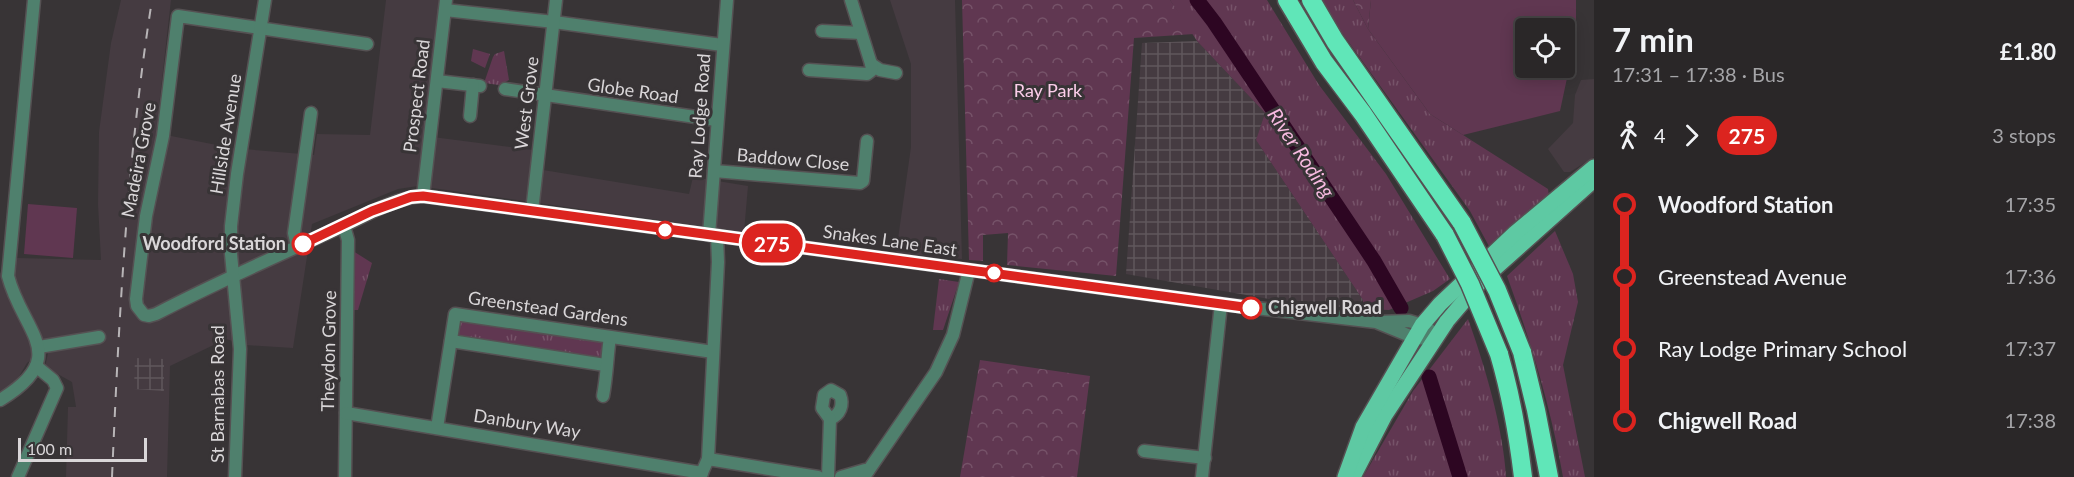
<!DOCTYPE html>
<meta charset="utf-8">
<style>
:root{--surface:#2a2728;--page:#322f30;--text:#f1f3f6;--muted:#a5a5a8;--line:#464445}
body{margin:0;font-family:Lato,sans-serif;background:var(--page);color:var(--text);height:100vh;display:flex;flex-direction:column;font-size:22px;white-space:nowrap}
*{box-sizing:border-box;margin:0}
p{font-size:20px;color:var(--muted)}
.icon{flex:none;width:33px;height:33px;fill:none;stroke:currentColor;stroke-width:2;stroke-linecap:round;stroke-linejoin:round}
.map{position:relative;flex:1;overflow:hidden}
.details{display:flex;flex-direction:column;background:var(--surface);width:480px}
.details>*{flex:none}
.badge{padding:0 12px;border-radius:20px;font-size:21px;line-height:39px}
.fabs{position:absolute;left:1515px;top:18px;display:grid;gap:12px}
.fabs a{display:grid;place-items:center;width:60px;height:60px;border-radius:6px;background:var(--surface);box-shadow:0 3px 15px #0003,0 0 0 2px var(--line);font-size:30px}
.scale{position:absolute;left:18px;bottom:15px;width:129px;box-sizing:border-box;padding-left:6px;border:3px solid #d9d6d8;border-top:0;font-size:16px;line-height:21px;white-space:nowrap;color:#d9d6d8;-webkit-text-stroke:4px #383436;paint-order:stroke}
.map>.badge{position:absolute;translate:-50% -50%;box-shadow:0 0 0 3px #fff}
.legs{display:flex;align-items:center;gap:9px;height:66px;padding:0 18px;font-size:20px}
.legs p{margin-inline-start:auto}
.head{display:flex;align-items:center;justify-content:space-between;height:102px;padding:0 18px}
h1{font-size:33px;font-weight:700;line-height:45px}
ul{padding:0 18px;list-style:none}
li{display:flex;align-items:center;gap:21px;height:72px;font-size:22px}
li i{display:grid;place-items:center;width:9px;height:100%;margin:0 8px;background:currentColor}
li i::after{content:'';width:15px;height:15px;margin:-8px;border:4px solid;border-radius:50%;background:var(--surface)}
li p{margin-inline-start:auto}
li:first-child i{background:linear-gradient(#0000 50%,currentColor 0)}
li:last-child i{background:linear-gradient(currentColor 50%,#0000 0)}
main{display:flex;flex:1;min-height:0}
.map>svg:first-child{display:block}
</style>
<main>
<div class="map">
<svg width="1594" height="477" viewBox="0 0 1594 477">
<defs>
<pattern id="industrial-grid" width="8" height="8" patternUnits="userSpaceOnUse" patternTransform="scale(1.5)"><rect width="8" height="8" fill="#453b41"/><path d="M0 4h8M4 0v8" fill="none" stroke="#5f575c"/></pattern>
<pattern id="grass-tufts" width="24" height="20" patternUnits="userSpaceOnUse" patternTransform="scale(1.5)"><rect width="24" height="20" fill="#603751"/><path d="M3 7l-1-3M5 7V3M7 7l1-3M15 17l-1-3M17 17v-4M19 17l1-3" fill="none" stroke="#765369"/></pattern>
<pattern id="park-crowns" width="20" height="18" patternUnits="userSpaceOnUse" patternTransform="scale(1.5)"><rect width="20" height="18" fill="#603751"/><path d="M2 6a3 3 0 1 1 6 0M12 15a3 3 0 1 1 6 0" fill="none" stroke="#765369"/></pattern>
</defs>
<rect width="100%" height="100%" fill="#383436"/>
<g fill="#453b41">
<polygon points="121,0 171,0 156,133 232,148 314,155 317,134 370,135 386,0 439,0 425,136 533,150 531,168 689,194 693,177 748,186 744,232 418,186 398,189 312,224 293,348 246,345 226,339 170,366 167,477 66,477 68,407 76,407 72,382 45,367 50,344 27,363 14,385 0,395 0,273 17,258 101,260 98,204 99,132 111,43"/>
<polygon points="890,0 955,0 962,259 896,253 911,147 911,64"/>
<polygon points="1594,79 1594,157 1570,172 1564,172 1548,149 1573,123 1575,95 1581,80"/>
</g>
<g fill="url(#industrial-grid)">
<polygon points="1197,41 1265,113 1256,140 1363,300 1355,307 1325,307 1321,303 1315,302 1310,306 1126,274 1142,43"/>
<polygon points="135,358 164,359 164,391 134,389"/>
</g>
<g fill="url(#grass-tufts)">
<polygon points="1170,0 1267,0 1319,85 1386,174 1450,279 1433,291 1389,310 1363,309 1363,300 1256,140 1265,113 1197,41"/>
<polygon points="1321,0 1353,0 1368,29 1430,114 1548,189 1549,196 1490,248 1470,211 1330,16"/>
<polygon points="473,49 490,54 485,68 471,61"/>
<polygon points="504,51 509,80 499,85 484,83 493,57 495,54"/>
<path d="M 1555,231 L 1573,274 L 1578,302 L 1563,365 L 1585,477 L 1563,477 C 1551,408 1531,342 1507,276 Z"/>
<polygon points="353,251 372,263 358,310 352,310"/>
<polygon points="939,279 959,282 943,330 933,330"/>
<path d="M 1468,319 C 1485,366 1503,428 1506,477 L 1363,477 L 1413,391 Z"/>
<polygon points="463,320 604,339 604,360 461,339 458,335 459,322"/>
</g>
<g fill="url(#park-crowns)">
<polygon points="962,0 1170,0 1194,34 1134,38 1116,276 1007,265 1008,233 983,235 983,261 969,260"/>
<polygon points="1353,0 1371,0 1368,29"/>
<polygon points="980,360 1090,376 1077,477 960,477"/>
</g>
<g fill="#603751" fill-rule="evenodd">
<path d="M 1371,0 L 1576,0 L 1576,36 L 1560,111 L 1463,135 L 1430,114 L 1368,29 ZM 1526,28 L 1564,28 L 1564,68 L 1526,68 Z"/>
<polygon points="28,204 77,208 73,258 24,254"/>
</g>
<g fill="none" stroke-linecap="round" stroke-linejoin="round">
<g stroke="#2d0622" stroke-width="15">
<polyline points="1197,0 1214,22 1374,261 1401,308"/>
<polyline points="1429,377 1460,477"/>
</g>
<defs>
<g id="minor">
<polyline points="445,10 554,22 722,45"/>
<polyline points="822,31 861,33"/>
<path d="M 367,44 L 178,16 L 163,136 L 146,216 L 136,299 L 137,306 L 144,315 L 149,316 L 156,314 C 217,282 279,255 341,227 C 367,215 393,198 423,196 L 1221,304 L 1376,322 L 1409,321 L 1422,325 L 1430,330 L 1434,339 L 1415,338 L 1376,322"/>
<polyline points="871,64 880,70 896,73"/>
<polyline points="809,70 867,74 871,71 872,67 851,0"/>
<polyline points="437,81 480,86"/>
<polyline points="505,89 716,120"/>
<polyline points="470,116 473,85"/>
<polyline points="714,171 860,183 863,181 867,141"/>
<polyline points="423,196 446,0"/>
<polyline points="532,211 556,0"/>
<polyline points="344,226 348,240 345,477"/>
<polyline points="709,235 727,0"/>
<polyline points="297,246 294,233 311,113"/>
<polyline points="451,341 605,365"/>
<polyline points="39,347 99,337"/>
<path d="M 831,390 L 840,395 C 844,405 840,415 830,419 L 822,408 L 824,395 Z"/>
<path d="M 603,396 C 607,375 607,357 610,337"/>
<path d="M 0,400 C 73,356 22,332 8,276 L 34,0"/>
<polyline points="346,413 702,473"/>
<polyline points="437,428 455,314 713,352"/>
<polyline points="1144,451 1205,458"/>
<polyline points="708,459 818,477"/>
<polyline points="18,477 57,388 53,380 36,366"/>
<polyline points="235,477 240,349 231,254 231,226 237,174 265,0"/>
<polyline points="700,477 708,459 718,262 717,235"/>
<polyline points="828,477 830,419"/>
<polyline points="841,477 865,470 868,471"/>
<polyline points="864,477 936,372 953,335 969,270"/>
<polyline points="1202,477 1221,304"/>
</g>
<g id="major">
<polyline points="1354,475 1385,415 1447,321 1482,280 1594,180"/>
<polyline points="1345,477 1363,427 1422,325 1440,304 1515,233 1594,167"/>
</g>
<g id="highway">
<polyline points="1287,0 1324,62 1363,114 1445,235"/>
<polyline points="1311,0 1335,41 1462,223"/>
<polyline points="1522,352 1536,410 1549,477"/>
<path d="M 1499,354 C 1511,395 1518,435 1523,477"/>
</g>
</defs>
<use href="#minor" stroke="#555153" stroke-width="15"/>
<use href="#major" stroke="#555153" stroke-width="18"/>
<use href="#highway" stroke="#555153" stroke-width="21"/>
<use href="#minor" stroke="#4f806d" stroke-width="12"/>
<use href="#major" stroke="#5ec9a3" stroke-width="15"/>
<use href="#highway" stroke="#60e6b8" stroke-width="18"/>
<path stroke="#b8b5b7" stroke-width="2" stroke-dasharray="10 10" stroke-linecap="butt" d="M 112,477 C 119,317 127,158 152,0"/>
<defs>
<g id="highway-bridge">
<polyline points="1462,223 1497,290 1522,352"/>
<polyline points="1445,235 1470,284 1499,354"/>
</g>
</defs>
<use href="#highway-bridge" stroke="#555153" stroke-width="21" stroke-linecap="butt"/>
<use href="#highway-bridge" stroke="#60e6b8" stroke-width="18"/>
</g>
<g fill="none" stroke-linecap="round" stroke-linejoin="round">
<defs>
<polyline id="line-1" points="303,244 372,211 411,197 423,196 1251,308"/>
</defs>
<use href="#line-1" stroke="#fff" stroke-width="14"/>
<use href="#line-1" stroke="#dc241f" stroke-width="9"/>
</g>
<g fill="#fff" stroke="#dc241f" stroke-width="3">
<circle cx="665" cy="230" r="8"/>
<circle cx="303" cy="244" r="10"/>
<circle cx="994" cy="273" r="8"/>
<circle cx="1251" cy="308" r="10"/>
</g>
<g text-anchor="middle" stroke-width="6" stroke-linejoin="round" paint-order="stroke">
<g font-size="18" fill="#d9d6d8" stroke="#383436">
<text transform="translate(633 91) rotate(8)" y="6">Globe Road</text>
<text transform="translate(417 96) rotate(-83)" y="6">Prospect Road</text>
<text transform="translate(527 103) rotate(-83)" y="6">West Grove</text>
<text transform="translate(700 116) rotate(-86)" y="6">Ray Lodge Road</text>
<text transform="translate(226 134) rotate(-81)" y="6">Hillside Avenue</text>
<text transform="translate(139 160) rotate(-79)" y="6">Madeira Grove</text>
<text transform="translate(793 160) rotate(5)" y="6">Baddow Close</text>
<text transform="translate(890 241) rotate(8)" y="6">Snakes Lane East</text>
<text transform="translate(548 309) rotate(8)" y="6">Greenstead Gardens</text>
<text transform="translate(329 351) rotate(-89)" y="6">Theydon Grove</text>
<text transform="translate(218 394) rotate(-90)" y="6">St Barnabas Road</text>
<text transform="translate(527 424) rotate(9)" y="6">Danbury Way</text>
</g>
<g font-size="18" fill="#fbcde9" stroke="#383436">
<text x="1048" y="97">Ray Park</text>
</g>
<g font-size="18" font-weight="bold" fill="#d9d6d8" stroke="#383436" text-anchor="end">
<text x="286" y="250">Woodford Station</text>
<text x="1268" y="314" text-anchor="start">Chigwell Road</text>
</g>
<g font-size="20" font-style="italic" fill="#f7bae0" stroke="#383436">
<text transform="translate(1301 153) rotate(56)" y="7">River Roding</text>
</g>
</g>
</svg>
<div class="fabs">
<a><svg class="icon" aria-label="locate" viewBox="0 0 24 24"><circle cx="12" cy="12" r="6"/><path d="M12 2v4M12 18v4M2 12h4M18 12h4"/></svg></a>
</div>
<div class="scale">100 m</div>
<b class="badge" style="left:772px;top:243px;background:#dc241f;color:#fff">275</b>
</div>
<section class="details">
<div class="head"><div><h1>7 min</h1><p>17:31 – 17:38 · Bus</p></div><b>£1.80</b></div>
<div class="legs"><svg class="icon" aria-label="walk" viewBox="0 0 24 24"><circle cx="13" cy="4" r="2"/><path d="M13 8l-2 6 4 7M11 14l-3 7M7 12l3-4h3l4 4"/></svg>4<svg class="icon" aria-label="forward" viewBox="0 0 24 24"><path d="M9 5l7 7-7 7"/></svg><b class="badge" style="background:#dc241f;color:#fff">275</b><p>3 stops</p></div>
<ul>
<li><i style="color:#dc241f"></i><b>Woodford Station</b><p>17:35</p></li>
<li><i style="color:#dc241f"></i><span>Greenstead Avenue</span><p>17:36</p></li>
<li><i style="color:#dc241f"></i><span>Ray Lodge Primary School</span><p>17:37</p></li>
<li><i style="color:#dc241f"></i><b>Chigwell Road</b><p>17:38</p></li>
</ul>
</section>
</main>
